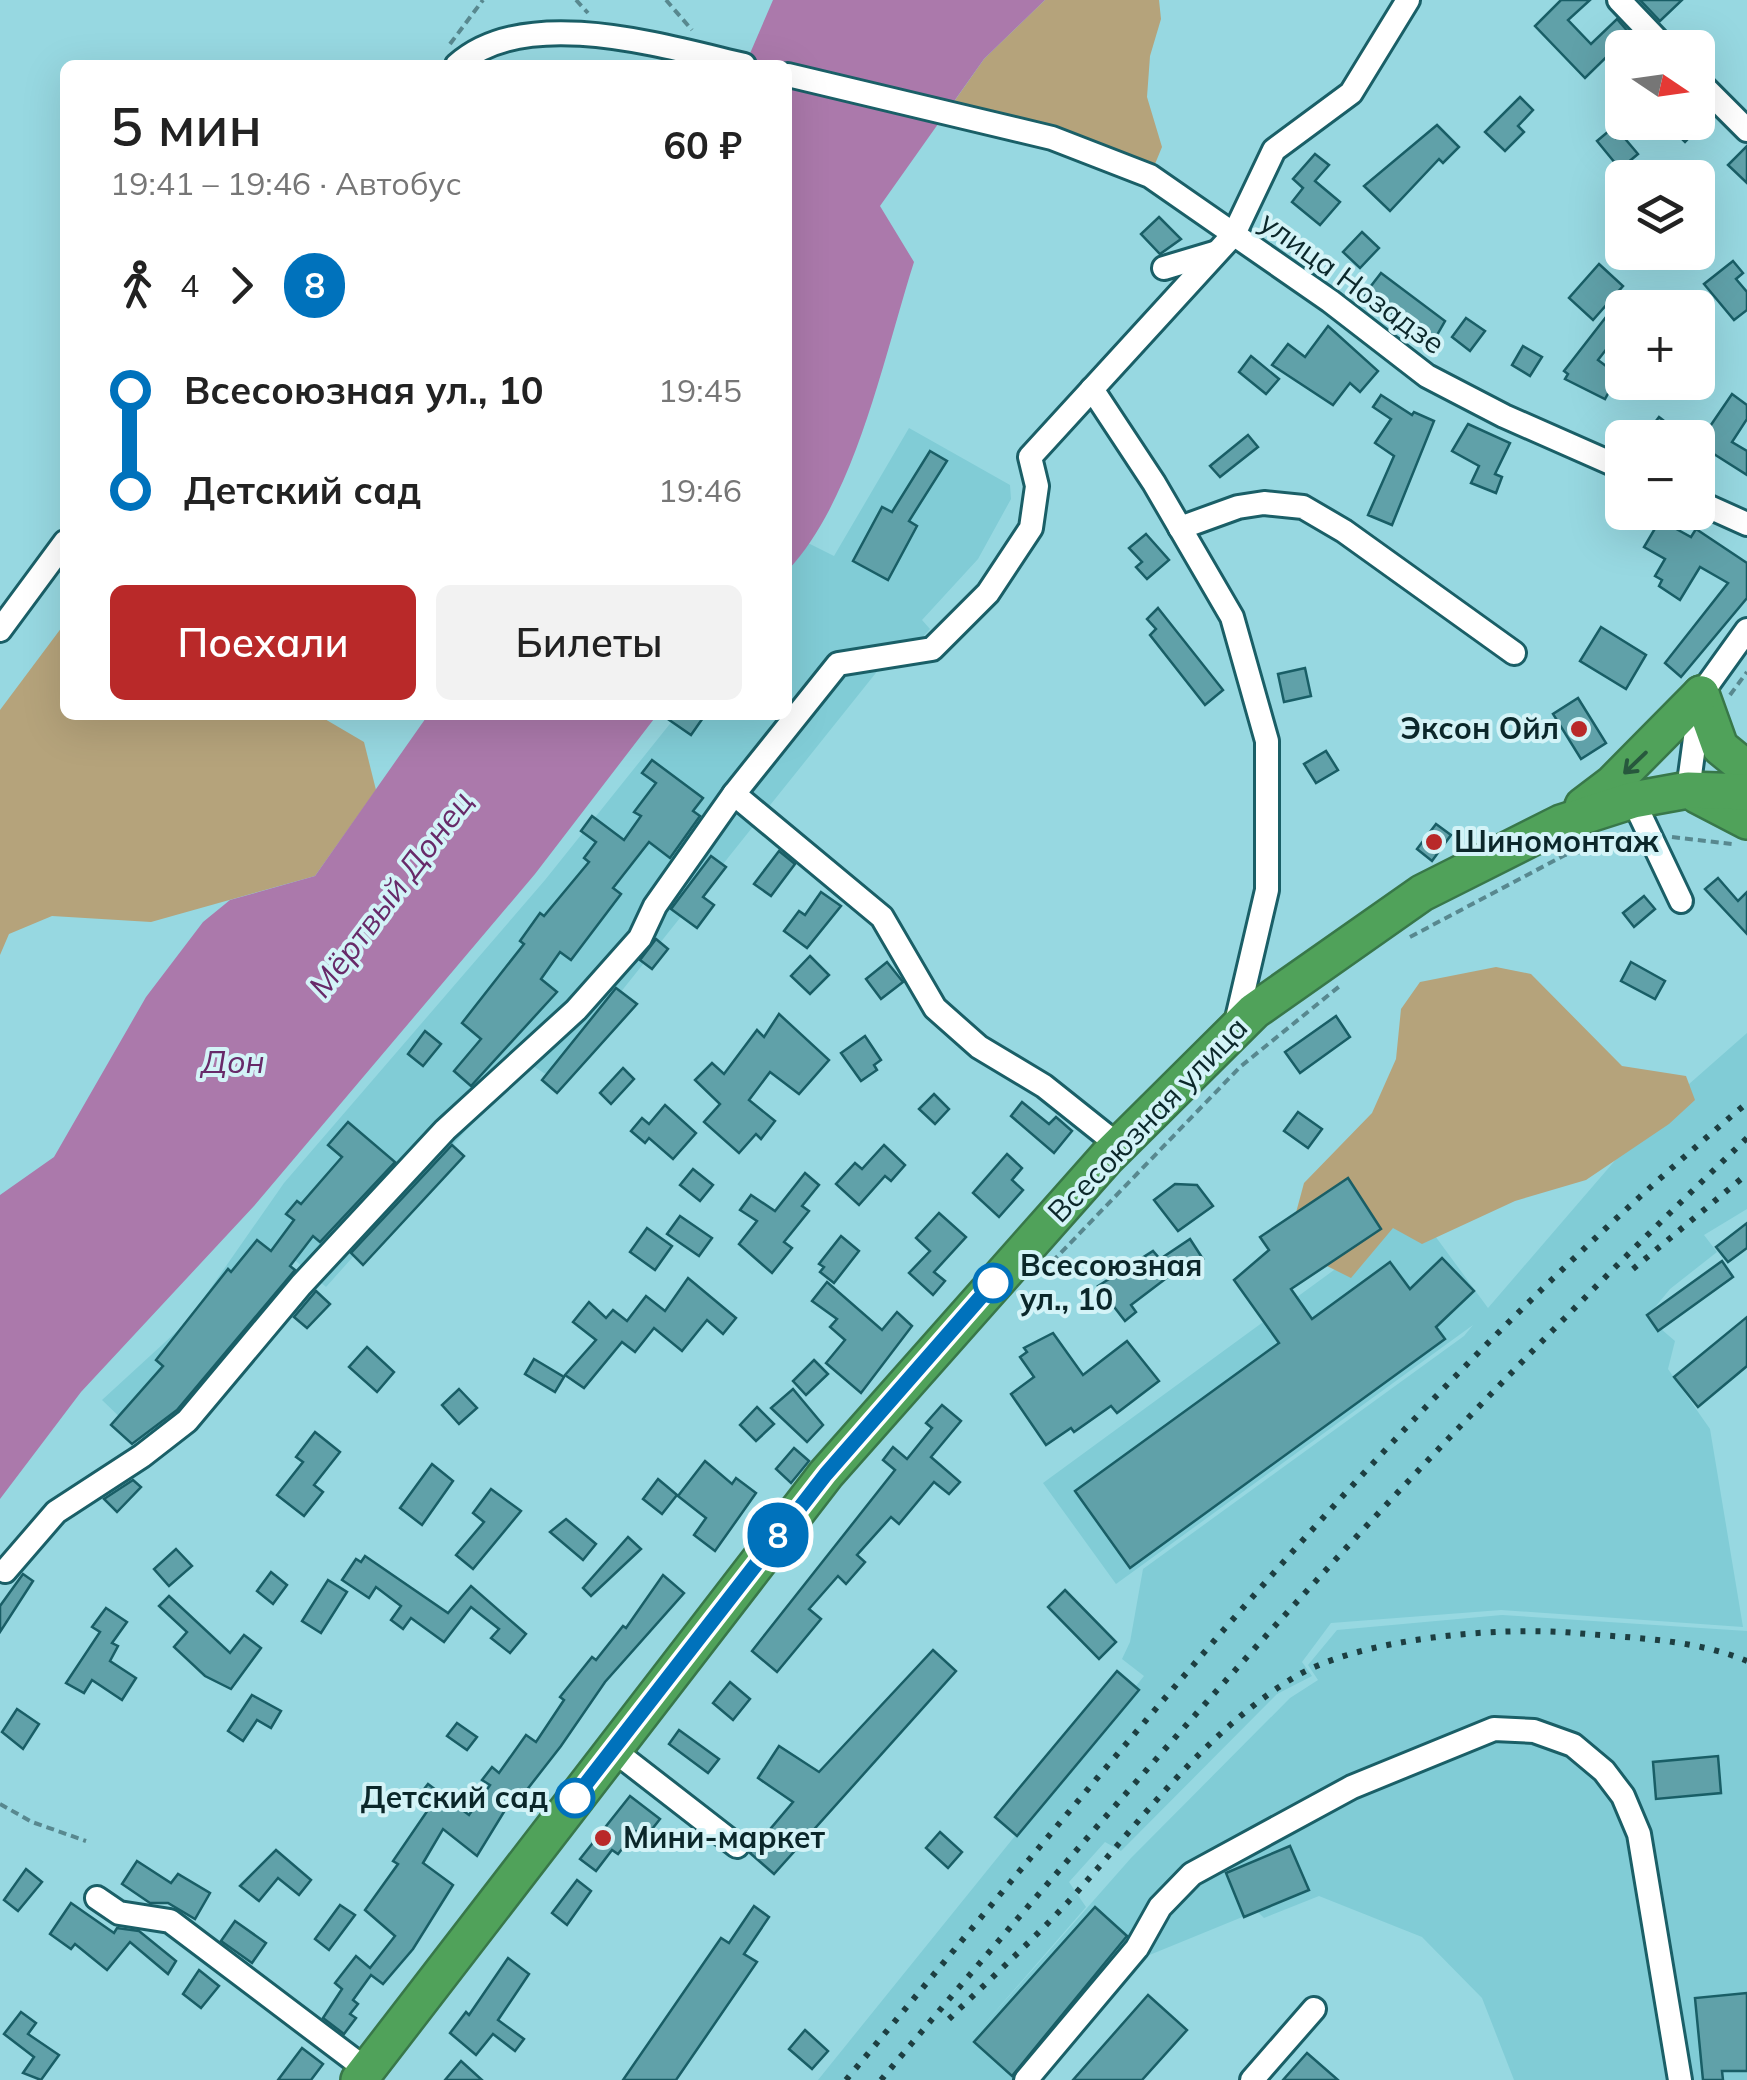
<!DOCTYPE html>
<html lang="ru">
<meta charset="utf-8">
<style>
:root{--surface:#fff;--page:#f2f2f2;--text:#222;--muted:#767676;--accent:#b92929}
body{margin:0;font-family:Mulish,sans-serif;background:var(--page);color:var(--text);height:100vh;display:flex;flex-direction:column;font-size:38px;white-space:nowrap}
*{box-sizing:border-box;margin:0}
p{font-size:32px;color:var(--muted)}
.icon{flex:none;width:55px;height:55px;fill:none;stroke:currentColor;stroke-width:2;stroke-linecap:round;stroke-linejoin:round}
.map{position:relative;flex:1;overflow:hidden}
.details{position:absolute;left:60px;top:60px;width:732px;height:660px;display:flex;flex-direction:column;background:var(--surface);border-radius:15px;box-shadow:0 10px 40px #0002}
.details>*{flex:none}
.badge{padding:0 20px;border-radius:32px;font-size:35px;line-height:65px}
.needle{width:65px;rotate:103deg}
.tools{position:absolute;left:1605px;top:30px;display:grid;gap:20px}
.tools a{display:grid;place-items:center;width:110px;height:110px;border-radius:15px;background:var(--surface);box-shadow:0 10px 40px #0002;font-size:50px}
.map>.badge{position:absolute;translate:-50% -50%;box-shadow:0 0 0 5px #fff}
.legs{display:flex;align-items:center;gap:15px;height:110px;padding:0 50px;font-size:32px}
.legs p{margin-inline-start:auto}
.summary{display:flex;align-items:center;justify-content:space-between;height:170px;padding:0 50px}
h1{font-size:55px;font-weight:600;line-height:75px}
.button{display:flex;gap:20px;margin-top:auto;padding:20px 50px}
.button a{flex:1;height:115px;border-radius:15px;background:var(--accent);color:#fff;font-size:40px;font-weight:600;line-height:115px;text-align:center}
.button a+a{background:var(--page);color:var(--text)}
ul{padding:0 50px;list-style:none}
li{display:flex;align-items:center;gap:35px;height:100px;font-size:38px}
li i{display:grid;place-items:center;width:15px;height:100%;margin:0 12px;background:currentColor}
li i::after{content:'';width:25px;height:25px;margin:-12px;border:8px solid;border-radius:50%;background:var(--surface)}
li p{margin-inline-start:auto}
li:first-child i{background:linear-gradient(#0000 50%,currentColor 0)}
li:last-child i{background:linear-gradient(currentColor 50%,#0000 0)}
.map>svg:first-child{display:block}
</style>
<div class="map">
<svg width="1747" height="2080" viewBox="0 0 1747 2080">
<rect width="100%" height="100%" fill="#97d8e1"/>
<g fill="#81ccd6">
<polygon points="909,428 1010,485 1011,499 978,559 922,620 930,629 896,666 879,669 620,993 547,1075 527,1062 326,1287 290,1256 169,1403 184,1416 153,1449 102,1400 187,1322 284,1183 545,880 677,715 788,715 788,533 834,556"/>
<polygon points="1747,1033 1747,1209 1704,1235 1717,1252 1670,1289 1647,1317 1675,1341 1668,1369 1710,1429 1743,1627 1501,1610 1331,1623 1302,1662 1312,1676 1277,1694 1121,1851 1105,1842 1069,1882 1086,1907 974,2036 1131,1858 1290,1698 1318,1680 1308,1665 1337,1630 1502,1615 1747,1631 1747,2080 1514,2080 1482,1998 1422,1937 1319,1896 1264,1918 1257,1911 1125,1965 1028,2080 818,2080 1144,1676 1122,1659 1130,1642 1143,1569 1464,1336 1473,1325 1116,1584 1043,1483 1416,1210 1488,1308 1655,1114"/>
</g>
<g fill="#b5a37b">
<polygon points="1045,0 1159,0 1161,19 1150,56 1147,97 1162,147 1150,176 946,113 984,59"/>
<polygon points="65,623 65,715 318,715 364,742 376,790 315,876 151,922 52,916 9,934 0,955 0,710"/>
<polygon points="1496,967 1531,974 1622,1066 1686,1076 1695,1100 1669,1124 1586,1180 1515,1201 1422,1244 1393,1228 1351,1278 1287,1246 1304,1183 1372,1113 1396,1059 1401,1009 1420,982"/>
</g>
<g fill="#ab79ab">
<path d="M 773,0 L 1045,0 L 984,59 L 880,206 L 914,262 C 884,356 855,499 788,570 L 788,65 L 745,65 Z"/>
<polygon points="428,715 657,715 535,874 254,1206 81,1392 0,1499 0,1195 54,1157 146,997 203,922 230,900 315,876"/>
</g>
<g fill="#60a1a9" stroke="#195e66" stroke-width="2.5">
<polygon points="1561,0 1590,0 1568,20 1591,44 1617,19 1630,34 1585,78 1535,26"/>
<polygon points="1640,0 1682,0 1660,21"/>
<polygon points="1520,97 1533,110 1518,126 1524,132 1505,151 1485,132"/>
<polygon points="1665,122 1704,122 1685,142"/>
<polygon points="1437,125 1459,147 1443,163 1439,159 1390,211 1364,186"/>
<polygon points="1610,130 1616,138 1621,134 1638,154 1620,169 1597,141"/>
<polygon points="1747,146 1747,183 1728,165"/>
<polygon points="1315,154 1329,165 1315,181 1340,202 1320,225 1292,202 1303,188 1293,179"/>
<polygon points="1159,217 1181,239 1160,254 1141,234"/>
<polygon points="1362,232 1379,248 1360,268 1343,252"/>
<polygon points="1733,261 1743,273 1736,279 1747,292 1747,310 1734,320 1704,284"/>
<polygon points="1599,264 1623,286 1593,320 1569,298"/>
<polygon points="1381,273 1445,321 1433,342 1364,295"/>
<polygon points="1606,317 1622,329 1598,360 1618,375 1605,399 1565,379 1568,374 1564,371"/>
<polygon points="1466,318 1485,331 1470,351 1452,337"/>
<polygon points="1328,326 1378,371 1360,392 1350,383 1333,405 1272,365 1288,344 1305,357"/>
<polygon points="1523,346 1542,357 1530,376 1512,365"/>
<polygon points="1251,356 1279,379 1266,394 1239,372"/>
<polygon points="1732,394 1747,405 1747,419 1732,442 1747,451 1747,475 1698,444"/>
<polygon points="1381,395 1412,415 1414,412 1434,421 1392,525 1368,515 1394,456 1375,443 1391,419 1373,407"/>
<polygon points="1659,417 1686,438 1643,438"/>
<polygon points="1468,424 1510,443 1495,474 1502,477 1496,493 1471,483 1479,466 1452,451"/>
<polygon points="1248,435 1258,447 1220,477 1210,466"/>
<polygon points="930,451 947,461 909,521 917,526 888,580 853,561 882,507 892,512"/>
<polygon points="1660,520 1691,537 1696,529 1747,563 1747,598 1681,677 1665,663 1728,583 1700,567 1680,600 1659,586 1662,580 1655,576 1665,559 1644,547"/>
<polygon points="1146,534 1169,560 1147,579 1136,567 1142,562 1129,548"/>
<polygon points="1158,608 1223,690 1205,705 1150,635 1156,629 1147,619"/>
<polygon points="1601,627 1646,655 1626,689 1580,661"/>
<polygon points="1305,668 1311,696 1284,702 1278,674"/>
<polygon points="1578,698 1606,743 1581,759 1553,714"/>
<polygon points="662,715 705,715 691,735"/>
<polygon points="1326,751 1338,770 1316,783 1304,764"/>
<polygon points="652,760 703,798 693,811 700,816 670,858 649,842 613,888 621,894 571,960 560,952 541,979 557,992 471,1086 454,1071 481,1039 462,1023 524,944 520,941 540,913 544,916 589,862 584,858 596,842 581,831 592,816 624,840 641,816 634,812 656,783 642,773"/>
<polygon points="1436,824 1451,835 1432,861 1417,849"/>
<polygon points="779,851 795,864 771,896 754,884"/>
<polygon points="711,856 726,867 703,897 714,905 697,928 671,909"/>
<polygon points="1718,878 1738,901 1747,892 1747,934 1705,889"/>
<polygon points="821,892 841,906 807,948 784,931 799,911 805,915"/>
<polygon points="1644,896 1655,909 1634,927 1623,913"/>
<polygon points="656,939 668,949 652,969 640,960"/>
<polygon points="810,956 829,975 810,994 791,976"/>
<polygon points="887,962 903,982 881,999 866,979"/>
<polygon points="1631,962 1665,981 1655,999 1621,981"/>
<polygon points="616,988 637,1004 557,1093 542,1080"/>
<polygon points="779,1014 829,1060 799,1094 770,1072 749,1100 775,1121 761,1139 756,1134 739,1153 704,1122 720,1104 695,1080 712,1063 724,1074 757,1030 764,1037"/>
<polygon points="1336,1016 1350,1037 1300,1073 1285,1052"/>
<polygon points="425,1031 441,1044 423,1066 408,1054"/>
<polygon points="865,1036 881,1060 874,1065 877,1070 861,1081 841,1053"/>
<polygon points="623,1068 634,1079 611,1104 600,1093"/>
<polygon points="934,1094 949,1109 935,1124 919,1109"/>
<polygon points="1022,1102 1049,1124 1056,1117 1072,1131 1054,1153 1011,1116"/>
<polygon points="665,1105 696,1133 673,1159 649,1138 645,1143 631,1131 642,1118 649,1124"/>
<polygon points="1298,1112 1322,1129 1308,1148 1284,1131"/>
<polygon points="348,1122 395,1162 320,1242 313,1236 290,1266 295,1270 177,1410 132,1444 111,1425 163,1366 156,1360 228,1269 231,1272 257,1240 271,1251 294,1220 286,1214 297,1201 301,1204 342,1157 328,1145"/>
<polygon points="452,1145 464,1156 363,1265 351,1253"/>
<polygon points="884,1145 905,1165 891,1181 885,1176 859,1205 836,1184 855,1163 862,1169"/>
<polygon points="1007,1154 1022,1168 1012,1180 1023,1190 999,1217 973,1193"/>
<polygon points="693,1169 713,1185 700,1201 680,1185"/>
<polygon points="805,1173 819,1185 802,1206 809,1211 784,1242 792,1248 772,1273 739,1244 757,1221 740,1210 751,1195 775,1211"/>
<polygon points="1348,1178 1381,1229 1291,1289 1312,1319 1390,1262 1410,1289 1442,1258 1474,1291 1436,1327 1445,1339 1130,1568 1075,1491 1279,1343 1234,1280 1269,1250 1260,1237"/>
<polygon points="1175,1184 1197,1185 1213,1206 1178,1231 1154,1200"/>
<polygon points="939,1213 966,1237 934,1272 945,1281 933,1295 909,1273 930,1251 916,1238"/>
<polygon points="680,1216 712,1238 699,1256 667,1234"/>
<polygon points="1747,1223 1747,1248 1728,1262 1716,1247"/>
<polygon points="647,1228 672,1246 655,1270 630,1252"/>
<polygon points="841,1236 859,1251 834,1283 820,1272 824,1267 819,1264"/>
<polygon points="1190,1239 1203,1259 1184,1272 1181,1267 1131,1305 1136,1312 1125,1321 1098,1286 1153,1251 1160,1259"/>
<polygon points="1722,1261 1733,1277 1658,1331 1647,1315"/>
<polygon points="688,1278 736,1318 723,1334 707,1320 682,1351 654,1328 635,1352 622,1342 584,1388 565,1375 596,1340 573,1322 589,1302 606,1318 613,1310 627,1321 646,1296 665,1311"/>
<polygon points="827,1282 882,1330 897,1312 912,1326 861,1393 826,1363 845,1340 830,1327 837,1319 812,1301"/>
<polygon points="316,1291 330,1304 307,1328 294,1317"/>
<polygon points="1747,1317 1747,1366 1698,1407 1674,1377"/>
<polygon points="1053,1333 1083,1375 1127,1341 1159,1381 1117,1413 1111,1406 1074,1432 1071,1428 1046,1445 1011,1394 1034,1377 1020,1357 1027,1352 1024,1348"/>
<polygon points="367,1347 394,1372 377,1392 349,1367"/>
<polygon points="534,1359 564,1377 555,1392 525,1374"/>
<polygon points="814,1360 828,1374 806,1395 793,1381"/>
<polygon points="459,1389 477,1408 459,1424 442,1405"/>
<polygon points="793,1389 823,1425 807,1442 771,1408"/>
<polygon points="942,1405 961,1421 931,1457 960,1482 949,1494 934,1482 899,1524 891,1517 857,1555 865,1562 846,1584 838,1576 809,1609 821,1619 777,1672 752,1651 895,1470 883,1460 893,1447 907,1459 932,1428 926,1423"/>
<polygon points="757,1407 774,1424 756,1441 740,1425"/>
<polygon points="315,1432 340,1452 314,1485 323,1492 304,1516 277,1495 303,1462 296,1457"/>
<polygon points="794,1448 809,1461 791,1483 776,1469"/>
<polygon points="705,1461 732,1484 736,1478 756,1493 715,1551 694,1535 706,1518 678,1496"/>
<polygon points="432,1464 453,1481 422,1525 400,1508"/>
<polygon points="658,1479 677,1495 662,1514 643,1499"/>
<polygon points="133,1480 141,1487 117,1512 104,1499"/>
<polygon points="491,1489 521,1511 473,1569 456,1555 484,1522 473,1513"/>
<polygon points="566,1519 596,1544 583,1560 550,1532"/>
<polygon points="628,1537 641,1549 591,1596 583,1588"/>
<polygon points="176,1549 192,1566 169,1586 154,1569"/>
<polygon points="365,1556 448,1613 471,1586 526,1634 510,1653 491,1638 499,1629 471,1607 444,1642 411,1618 403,1629 391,1620 401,1606 376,1587 369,1598 342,1580 356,1559 361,1562"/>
<polygon points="271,1572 287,1585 273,1604 257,1591"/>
<polygon points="23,1574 33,1581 0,1632 0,1606"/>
<polygon points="663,1575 684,1593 605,1682 561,1746 515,1805 510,1802 477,1856 443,1829 423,1863 453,1885 413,1949 383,1984 371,1975 353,2000 358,2004 350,2014 356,2018 344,2034 323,2018 342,1989 335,1983 356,1956 370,1968 395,1936 365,1910 398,1864 393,1861 430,1807 417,1798 428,1784 469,1815 490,1785 482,1780 492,1767 499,1773 526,1735 536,1742 564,1700 560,1697 592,1657 596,1660 623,1626 626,1628"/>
<polygon points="328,1580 347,1592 321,1633 302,1621"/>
<polygon points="1065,1590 1116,1642 1099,1659 1048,1607"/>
<polygon points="169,1596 230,1653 244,1635 261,1648 231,1689 205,1676 174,1647 187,1632 159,1606"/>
<polygon points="106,1608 127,1622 112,1643 118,1646 110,1661 136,1678 122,1700 92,1680 84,1693 66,1683 100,1632 92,1627"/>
<polygon points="933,1650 956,1671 774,1874 750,1853 793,1802 758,1778 779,1746 819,1772"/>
<polygon points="1117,1671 1139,1690 1017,1836 995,1817"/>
<polygon points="730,1682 750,1699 733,1720 713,1703"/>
<polygon points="252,1695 281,1711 271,1728 257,1720 243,1741 228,1731"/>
<polygon points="17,1709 39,1724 23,1749 2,1732"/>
<polygon points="457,1723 477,1737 467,1750 447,1736"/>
<polygon points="679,1730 719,1759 708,1773 669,1744"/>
<polygon points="1718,1756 1721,1793 1656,1799 1653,1762"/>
<polygon points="630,1796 660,1819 645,1838 636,1831 618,1854 612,1850 596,1871 580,1859"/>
<polygon points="940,1832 962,1852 948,1868 926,1848"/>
<polygon points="1290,1846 1309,1890 1244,1917 1226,1873"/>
<polygon points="276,1850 311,1880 299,1895 278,1878 259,1901 240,1886"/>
<polygon points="137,1861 171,1883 178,1874 210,1893 195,1919 168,1903 150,1903 122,1884"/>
<polygon points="26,1869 42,1882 18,1911 4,1900"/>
<polygon points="577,1880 591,1891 567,1925 552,1913"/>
<polygon points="71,1903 114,1933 117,1928 139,1931 176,1961 168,1974 130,1942 107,1970 75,1944 71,1949 50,1934"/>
<polygon points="340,1905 355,1915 329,1950 315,1939"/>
<polygon points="754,1906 769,1917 744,1954 757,1962 676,2080 623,2080 721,1938 729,1943"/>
<polygon points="1095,1907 1127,1936 1012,2076 974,2042"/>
<polygon points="235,1921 266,1943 252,1963 221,1941"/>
<polygon points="508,1958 529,1974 498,2020 524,2039 515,2051 493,2034 476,2055 450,2033 466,2012 469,2015"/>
<polygon points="199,1970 219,1986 201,2008 183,1994"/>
<polygon points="1747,1993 1747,2071 1722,2071 1723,2080 1703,2080 1695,1998"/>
<polygon points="1148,1995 1187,2030 1142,2080 1073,2080"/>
<polygon points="21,2012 36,2023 28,2034 59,2055 41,2080 23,2073 34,2057 4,2034"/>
<polygon points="805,2030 828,2051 812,2069 789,2049"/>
<polygon points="302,2048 323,2064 311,2080 278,2080"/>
<polygon points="1307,2053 1338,2080 1283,2080"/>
<polygon points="461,2061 482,2080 445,2080"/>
</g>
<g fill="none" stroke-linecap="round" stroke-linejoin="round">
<defs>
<g id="minor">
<polyline points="1619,0 1665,48"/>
<path d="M 457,65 C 525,4 663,46 744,65"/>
<polyline points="788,75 1052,138 1150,176 1330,301 1427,376 1504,416 1622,468"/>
<polyline points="1698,81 1747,130"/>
<polyline points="1164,268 1214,253"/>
<polyline points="1092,389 1154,483 1232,617 1267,741 1267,890 1235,1027"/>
<polyline points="1698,502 1747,524"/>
<polyline points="1180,528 1238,507 1264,503 1303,507 1344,531 1514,653"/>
<polyline points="0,630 65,542"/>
<polyline points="1688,790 1701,694 1747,630"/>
<polyline points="734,794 882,917 935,1008 979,1047 1044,1086 1118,1145"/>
<polyline points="1633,800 1681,901"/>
<polyline points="5,1571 56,1512 142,1456 187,1421 301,1285 445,1130 576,1010 640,938 655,906 734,794 838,664 932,649 988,593 1031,528 1037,486 1030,457 1234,234 1274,150 1351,93 1408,0"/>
<polyline points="612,1749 737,1846"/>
<polyline points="97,1898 119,1913 170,1921 367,2070"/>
<polyline points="1026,2080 1137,1948 1160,1907 1192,1874 1352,1787 1494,1729 1534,1731 1573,1745 1604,1771 1623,1796 1639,1834 1680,2080"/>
<polyline points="1252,2080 1314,2009"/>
</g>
<g id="highway">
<polyline points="1701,694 1720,747 1747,769"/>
<polyline points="1697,795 1747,821"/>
<polyline points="1583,806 1612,784 1701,694"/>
<polyline points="359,2080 826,1474 1107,1157 1254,1011 1422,893 1561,823 1633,800 1688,790 1747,792"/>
</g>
</defs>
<use href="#minor" stroke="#1a5f67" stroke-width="28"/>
<use href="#highway" stroke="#387749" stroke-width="40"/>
<g stroke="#58888f" stroke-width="4" stroke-dasharray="8 5" stroke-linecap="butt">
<polyline points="576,0 588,13"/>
<polyline points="666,0 692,30"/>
<polyline points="450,44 483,0"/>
<polyline points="1730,695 1747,672"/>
<polyline points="1672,837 1732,844"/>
<polyline points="1410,937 1565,855 1629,843"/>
<polyline points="1052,1262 1240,1067 1341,985"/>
<polyline points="0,1804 32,1822 86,1841"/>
</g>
<use href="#minor" stroke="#fff" stroke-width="22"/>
<use href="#highway" stroke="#50a25a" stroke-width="35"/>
<g stroke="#1d3e41" stroke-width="6" stroke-dasharray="5 10" stroke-linecap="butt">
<polyline points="1633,1269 1747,1174"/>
<path d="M 949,2019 C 988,1981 1030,1943 1068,1902 C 1138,1825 1203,1733 1293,1678 C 1358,1638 1500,1626 1575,1633 C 1632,1638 1694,1639 1747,1661"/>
<path d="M 846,2080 C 1130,1740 1406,1389 1747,1103"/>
<path d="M 881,2080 C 1155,1753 1438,1434 1747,1138"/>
</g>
</g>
<defs><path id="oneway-shaft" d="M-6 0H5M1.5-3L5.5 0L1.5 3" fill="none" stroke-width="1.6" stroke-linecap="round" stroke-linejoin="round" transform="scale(2.5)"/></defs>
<use stroke="#27583d" href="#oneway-shaft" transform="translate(1635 763) rotate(136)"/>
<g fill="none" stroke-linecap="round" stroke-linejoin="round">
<defs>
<polyline id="line-1" points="575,1798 826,1474 993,1283"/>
</defs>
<use href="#line-1" stroke="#fff" stroke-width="22"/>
<use href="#line-1" stroke="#0072bc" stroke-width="15"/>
</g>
<g fill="#b92929" stroke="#d3f3f7" stroke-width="4">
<circle cx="1579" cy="729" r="10"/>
<circle cx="1434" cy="842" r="10"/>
<circle cx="603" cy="1838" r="10"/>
</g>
<g fill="#fff" stroke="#0072bc" stroke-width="5">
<circle cx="993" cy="1283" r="18"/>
<circle cx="575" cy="1798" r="18"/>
</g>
<g text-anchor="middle" stroke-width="8" stroke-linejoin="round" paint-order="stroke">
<g font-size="30" fill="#0b272a" stroke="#d3f3f7">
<text transform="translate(1352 283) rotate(36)" y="10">улица Нозадзе</text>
<text transform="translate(1148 1120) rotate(-46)" y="10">Всесоюзная улица</text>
</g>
<g font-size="30" font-weight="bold" fill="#0b272a" stroke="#d3f3f7" text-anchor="start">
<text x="1559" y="739" text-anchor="end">Эксон Ойл</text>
<text x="1454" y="852">Шиномонтаж</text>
<text x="623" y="1848">Мини-маркет</text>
</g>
<g font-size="30" font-weight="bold" fill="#0b272a" stroke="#d3f3f7" text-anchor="start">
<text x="1020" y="1276">Всесоюзная<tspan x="1020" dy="34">ул., 10</tspan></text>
<text x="548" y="1808" text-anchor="end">Детский сад</text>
</g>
<g font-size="32" font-style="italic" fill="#672a69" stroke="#d3f3f7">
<text transform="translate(391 894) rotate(-53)" y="11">Мёртвый Донец</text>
<text x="233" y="1073">Дон</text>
</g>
</g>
</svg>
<div class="tools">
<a><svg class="needle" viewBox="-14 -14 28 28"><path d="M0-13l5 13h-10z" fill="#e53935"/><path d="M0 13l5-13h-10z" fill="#767676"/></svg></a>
<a><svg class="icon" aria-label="layers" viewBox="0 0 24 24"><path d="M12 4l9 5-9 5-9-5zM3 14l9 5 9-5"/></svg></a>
<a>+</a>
<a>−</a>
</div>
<b class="badge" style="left:778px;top:1535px;background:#0072bc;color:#fff">8</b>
<section class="details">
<div class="summary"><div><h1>5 мин</h1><p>19:41 – 19:46 · Автобус</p></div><b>60 ₽</b></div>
<div class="legs"><svg class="icon" aria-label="walk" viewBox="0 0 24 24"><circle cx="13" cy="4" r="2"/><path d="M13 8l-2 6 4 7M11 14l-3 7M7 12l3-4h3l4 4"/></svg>4<svg class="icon" aria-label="forward" viewBox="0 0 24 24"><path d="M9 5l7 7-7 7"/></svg><b class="badge" style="background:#0072bc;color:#fff">8</b></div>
<ul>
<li><i style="color:#0072bc"></i><b>Всесоюзная ул., 10</b><p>19:45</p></li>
<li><i style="color:#0072bc"></i><b>Детский сад</b><p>19:46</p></li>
</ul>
<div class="button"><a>Поехали</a><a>Билеты</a></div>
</section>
</div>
